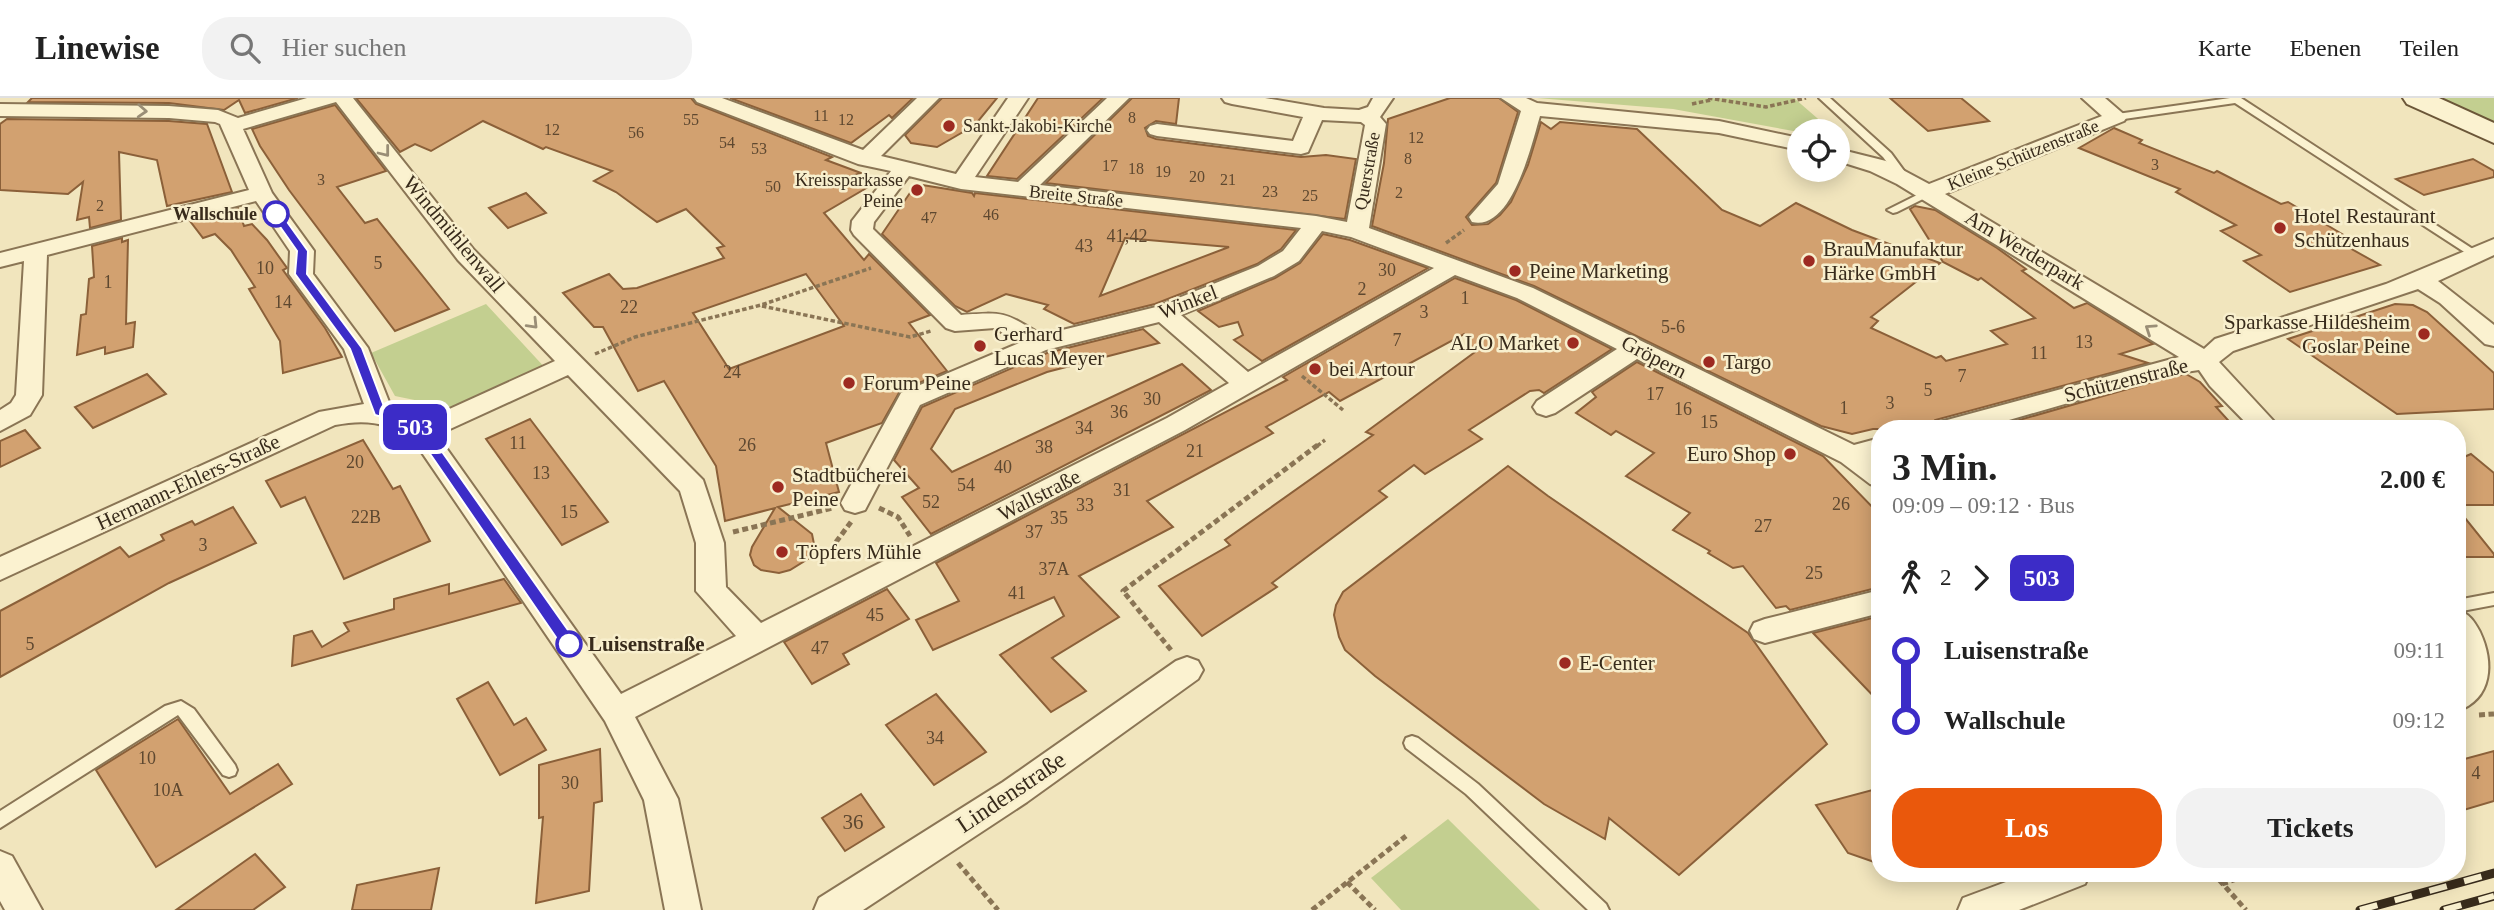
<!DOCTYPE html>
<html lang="de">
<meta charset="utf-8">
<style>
:root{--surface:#fff;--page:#f2f2f2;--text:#222;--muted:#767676;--line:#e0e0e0;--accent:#ea580c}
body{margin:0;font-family:"Times New Roman",serif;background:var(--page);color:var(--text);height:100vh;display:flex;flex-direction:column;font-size:26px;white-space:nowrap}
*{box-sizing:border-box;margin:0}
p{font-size:23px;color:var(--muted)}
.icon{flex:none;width:38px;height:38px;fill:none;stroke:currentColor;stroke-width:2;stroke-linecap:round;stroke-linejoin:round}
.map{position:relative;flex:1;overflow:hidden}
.drawer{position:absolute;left:1871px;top:322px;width:595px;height:462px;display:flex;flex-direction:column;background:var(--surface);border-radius:28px;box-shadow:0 4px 18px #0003}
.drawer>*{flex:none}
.badge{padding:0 14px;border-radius:10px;font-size:24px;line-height:46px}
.buttons{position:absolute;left:1787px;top:21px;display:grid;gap:14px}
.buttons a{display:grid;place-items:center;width:63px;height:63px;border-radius:50%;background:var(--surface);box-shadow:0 4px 18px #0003;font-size:35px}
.map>.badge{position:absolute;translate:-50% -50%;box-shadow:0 0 0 4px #fff}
.legs{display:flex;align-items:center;gap:10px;height:77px;padding:0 21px;font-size:23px}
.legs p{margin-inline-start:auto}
.overview{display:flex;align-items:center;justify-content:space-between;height:119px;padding:0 21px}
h1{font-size:38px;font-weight:800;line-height:52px}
.button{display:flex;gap:14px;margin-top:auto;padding:14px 21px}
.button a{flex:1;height:80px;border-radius:28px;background:var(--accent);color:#fff;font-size:28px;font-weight:800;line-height:80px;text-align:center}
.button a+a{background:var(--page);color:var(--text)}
ul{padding:0 21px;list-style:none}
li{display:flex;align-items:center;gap:24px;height:70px;font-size:26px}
li i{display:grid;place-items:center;width:10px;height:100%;margin:0 9px;background:currentColor}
li i::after{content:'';width:18px;height:18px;margin:-9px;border:5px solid;border-radius:50%;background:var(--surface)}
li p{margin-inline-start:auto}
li:first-child i{background:linear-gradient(#0000 50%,currentColor 0)}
li:last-child i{background:linear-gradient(currentColor 50%,#0000 0)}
header{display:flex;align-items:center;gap:42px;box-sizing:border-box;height:98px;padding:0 35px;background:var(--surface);border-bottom:2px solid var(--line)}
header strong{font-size:33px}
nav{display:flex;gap:38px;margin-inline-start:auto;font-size:24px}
.search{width:490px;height:63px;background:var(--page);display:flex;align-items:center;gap:18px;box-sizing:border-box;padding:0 24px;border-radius:28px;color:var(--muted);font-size:26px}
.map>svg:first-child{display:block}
</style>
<header>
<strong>Linewise</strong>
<div class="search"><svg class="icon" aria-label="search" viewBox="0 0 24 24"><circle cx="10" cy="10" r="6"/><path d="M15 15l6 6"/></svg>Hier suchen</div>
<nav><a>Karte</a><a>Ebenen</a><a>Teilen</a></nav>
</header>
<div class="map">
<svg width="2494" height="812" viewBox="0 0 2494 812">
<rect width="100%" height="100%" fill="#f1e5bd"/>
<g fill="#c3cf90">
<polygon points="1537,0 1794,0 1832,33 1799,34 1673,11"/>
<polygon points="2439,0 2494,0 2494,25"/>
<polygon points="486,206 548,273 446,318 439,307 395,298 371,255"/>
<polygon points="1448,721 1540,812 1401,812 1371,780"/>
</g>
<g fill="#d2a170" stroke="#8b6039" stroke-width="2" fill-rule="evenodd">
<polygon points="32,0 298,0 245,15 239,2 224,12 169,5 28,4"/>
<path d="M 356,0 L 691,0 L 696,6 L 832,59 L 826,62 L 861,75 L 849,79 L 880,82 L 824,115 L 864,162 L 869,156 L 930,217 L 909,225 L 947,273 L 900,293 L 882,325 L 826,345 L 839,394 L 778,409 L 812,436 L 815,451 L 811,459 L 790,472 L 779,475 L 761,472 L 754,467 L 750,457 L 752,449 L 775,410 L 725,423 L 716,368 L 664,283 L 638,293 L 603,229 L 594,229 L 563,195 L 609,176 L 623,191 L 637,190 L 724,160 L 717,150 L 724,148 L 686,111 L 657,124 L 616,94 L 594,83 L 612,73 L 546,49 L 543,51 L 483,23 L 431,53 L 415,46 L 400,54 ZM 806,176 L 844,228 L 729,271 L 693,215 Z"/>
<polygon points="730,0 913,0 892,20 889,17 851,45"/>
<polygon points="942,0 997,0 975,27 937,49 911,45 905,37"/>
<polygon points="1038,0 1103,0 1017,81 987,78"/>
<polygon points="1132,0 1179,0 1176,26 1156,23 1145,30 1148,38 1156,41 1301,59 1326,57 1356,61 1345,121 1046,85"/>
<polygon points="1450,0 1499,0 1518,14 1496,85 1466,119 1472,127 1488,126 1500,117 1511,104 1528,67 1541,24 1551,31 1560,24 1637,31 1722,112 1760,128 1796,105 1852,132 1940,165 1871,219 1878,223 1871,230 1936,260 1941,258 1946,263 2007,246 1991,233 2035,220 1981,180 1978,182 1943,164 1910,111 1915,108 1935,112 1997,150 2026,171 2022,173 2074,210 2087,205 2153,246 2120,256 2148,265 1935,322 1930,331 1873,331 1852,336 1821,328 1534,188 1372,128 1384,65 1388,21"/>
<polygon points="1890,0 1961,0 1989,23 1928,33"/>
<polygon points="335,7 386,73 337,89 365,125 377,121 449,211 395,233 289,92 260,48 252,31"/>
<polygon points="7,21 169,23 207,26 232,94 167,108 157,62 119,54 121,122 90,130 89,119 77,122 83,84 68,96 0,92 0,26"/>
<polygon points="2114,30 2142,42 2139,45 2214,75 2217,73 2281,106 2288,104 2342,136 2332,140 2380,167 2290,194 2244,163 2261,157 2221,133 2236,127 2176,94 2180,91 2079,50"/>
<polygon points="2473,61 2494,73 2494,79 2424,97 2396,81"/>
<path d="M 916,86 L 972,95 L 974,98 L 975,95 L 1296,132 L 1281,151 L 1257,166 L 1155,206 L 1074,226 L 1044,211 L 1048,207 L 1006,196 L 967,214 L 955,208 L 882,136 ZM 1125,140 L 1229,149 L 1100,198 Z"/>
<polygon points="526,95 546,115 508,130 489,110"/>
<polygon points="238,110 244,128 252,126 267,142 287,170 283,172 325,230 342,259 283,275 280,243 249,191 255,189 231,152 215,136 203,140 190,123"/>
<polygon points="1323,136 1350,142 1428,170 1262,263 1234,242 1243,237 1238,224 1219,229 1198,213 1275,180 1300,165"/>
<polygon points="122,140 122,144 128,142 126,226 135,224 133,249 105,256 105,249 77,257 81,217 86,216 89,181 94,179 92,148"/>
<polygon points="1455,180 1516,202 1612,251 1544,295 1539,292 1530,293 1469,332 1482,341 1425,376 1414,367 1379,393 1387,399 1272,485 1277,489 1202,538 1159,488 1230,447 1225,442 1373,337 1366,334 1475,254 1464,236 1340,303 1329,294 1266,329 1273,335 1147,403 1173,429 1079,478 1119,519 1052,560 1086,593 1051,614 1000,557 1064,518 1054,499 933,552 916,522 959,503 936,465 1287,282 1283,279"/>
<polygon points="2395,206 2413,207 2427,214 2494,275 2494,311 2397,316 2288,241"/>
<polygon points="1143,231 1159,245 1047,274 955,311 931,351 952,374 1182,266 1211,292 931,436 902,399 919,390 894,362 922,309 1047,255"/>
<polygon points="1637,264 1823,358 1880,417 1880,489 1790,512 1786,508 1776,510 1743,468 1733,470 1708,455 1710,453 1673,432 1690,415 1626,378 1654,355 1616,333 1611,337 1576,315 1596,299 1592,294"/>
<polygon points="147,276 166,296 93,330 75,309"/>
<polygon points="2186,276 2200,284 2222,308 2216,309 2236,331 1988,331 2166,280"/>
<polygon points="530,321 608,424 562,447 486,341"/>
<polygon points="25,332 40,350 0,369 0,343"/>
<polygon points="363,342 393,391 400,388 430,443 344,481 305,399 281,409 266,383"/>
<polygon points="2471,356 2494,375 2494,407 2457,407 2457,362"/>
<polygon points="1508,368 1548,398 1748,535 1827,646 1679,777 1609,720 1605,741 1544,706 1375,578 1345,552 1339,539 1334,517 1336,507 1343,494"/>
<polygon points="233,409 256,445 169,485 0,579 0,513 120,449 129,459 164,442 161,437 192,423 195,427"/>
<polygon points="2457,410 2494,456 2494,459 2457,459"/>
<polygon points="504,481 521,505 292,568 294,538 312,533 322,549 349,533 344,525 394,511 394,501 449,486 449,496"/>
<polygon points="887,491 909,521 843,556 849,566 812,586 784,544"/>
<polygon points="1880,518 1880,605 1813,535"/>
<polygon points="488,584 514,627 526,620 546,652 500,677 457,601"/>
<polygon points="936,596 986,654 934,687 886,627"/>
<polygon points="178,621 230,696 278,666 292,686 156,769 96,672"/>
<polygon points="600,651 602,703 594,705 589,793 536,805 543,719 539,720 539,667"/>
<polygon points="2494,653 2494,703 2457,714 2457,663"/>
<polygon points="1880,690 1880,766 1848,755 1816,707"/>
<polygon points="861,696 884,729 845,753 822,720"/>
<polygon points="255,756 285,789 253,812 176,812"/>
<polygon points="439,770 431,812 352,812 357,787"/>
</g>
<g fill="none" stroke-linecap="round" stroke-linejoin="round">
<defs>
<g id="lane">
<polygon points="1819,0 1830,0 1891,55 1910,81 1909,83 1901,83 1883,59"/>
<polygon points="2230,0 2241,0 2482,157 2476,160 2472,159 2235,5 2117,22 2112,19 2117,16"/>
<polygon points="1929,91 1933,92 1933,96 1897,114 1893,115 1887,112"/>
<polygon points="2494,495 2494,507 2457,514 2457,502"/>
<polygon points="181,603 194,611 235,667 237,672 235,677 229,679 223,677 178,617 0,730 0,713 165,608"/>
<polygon points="1412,638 1418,640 1478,686 1606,806 1609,812 1588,812 1466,696 1406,650 1404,645 1406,640"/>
</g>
<g id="street">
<path d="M 307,0 L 353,0 L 474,152 L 703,382 L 724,445 L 726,489 L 761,525 L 1167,320 L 1229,285 L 1159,224 L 1046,252 L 920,307 L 865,412 L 855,415 L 845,412 L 841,405 L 901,295 L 1019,245 L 995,230 L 955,233 L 946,230 L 854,137 L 851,132 L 852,123 L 891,73 L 858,66 L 697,4 L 694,0 L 722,0 L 863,52 L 917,0 L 939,0 L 881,58 L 956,76 L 1008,0 L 1028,0 L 975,79 L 1018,84 L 1107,0 L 1129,0 L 1040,87 L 1316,118 L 1347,124 L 1365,27 L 1361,24 L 1322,22 L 1308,54 L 1301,56 L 1157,38 L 1150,36 L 1147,32 L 1150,28 L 1157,26 L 1293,43 L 1303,19 L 1232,6 L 1225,4 L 1222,0 L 1265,0 L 1324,10 L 1359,12 L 1368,9 L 1373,0 L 1393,0 L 1380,19 L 1386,26 L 1369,130 L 1533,190 L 1854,347 L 1880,340 L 1880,358 L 1874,360 L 1880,365 L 1880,389 L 1870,386 L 1841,364 L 1637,261 L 1555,315 L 1546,318 L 1537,315 L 1533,309 L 1537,303 L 1617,251 L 1517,200 L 1455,177 L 1185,332 L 635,619 L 678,701 L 701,812 L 665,812 L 644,702 L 605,623 L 412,340 C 386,324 365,321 335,327 L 0,482 L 0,459 L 319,314 L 364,306 L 344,251 L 289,176 L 290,153 L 256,103 L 47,157 L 42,297 L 30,317 L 0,333 L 0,312 L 11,305 L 16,297 L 24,163 L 0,169 L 0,155 L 249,92 L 220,26 L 215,24 L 169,20 L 0,18 L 0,6 L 169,8 L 218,12 L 238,20 ZM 336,4 L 458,162 L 555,263 L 423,323 L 391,309 L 368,250 L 313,176 L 314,153 L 272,95 L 243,31 ZM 909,78 L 961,91 L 1301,130 L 1283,153 L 1258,168 L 1156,209 L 1042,237 C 1004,214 1005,214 961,217 L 873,131 L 874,124 ZM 1322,133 L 1351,139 L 1434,170 L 1248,274 L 1181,217 L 1274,178 L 1299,163 ZM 568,277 L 680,393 L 696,445 L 696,493 L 736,538 L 621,596 L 437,337 Z"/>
<path d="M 1501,0 L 1526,0 L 1537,5 L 1719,23 L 1799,40 L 1799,52 L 1719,35 L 1540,18 C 1532,45 1512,134 1472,124 L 1469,119 L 1498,86 L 1521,13 Z"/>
<polygon points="2082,0 2105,0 2127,19 2124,23 1945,96 2204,251 2215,241 2386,186 2494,141 2494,157 2438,183 2494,227 2494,248 2485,246 2440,205 2418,191 2233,253 2219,264 2281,331 2252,331 2210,288 2199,272 2165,277 1978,331 1932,331 1936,325 2179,259 1897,86 1870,73 1838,63 1838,51 1886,63 1929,86 2102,18"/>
<polygon points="1880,492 1880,515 1765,545 1754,541 1750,533 1754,525 1765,521"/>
<path d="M 2457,512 C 2470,516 2474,523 2480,534 C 2494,564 2493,601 2457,613 L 2457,578 L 2461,563 L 2457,549 Z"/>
<polygon points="1187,559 1198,563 1203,572 1198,581 1027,704 863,812 814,812 819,800 1003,684 1176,563"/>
<polygon points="0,753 12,758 42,812 5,812 0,803"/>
<polygon points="2030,775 2090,775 2085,786 2019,812 1958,812 1963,800"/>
</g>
<polygon id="secondary" points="2403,0 2439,0 2494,25 2494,45 2407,6"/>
</defs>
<use href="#lane" stroke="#8a7555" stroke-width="4"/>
<use href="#street" stroke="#8a7555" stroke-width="4"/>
<use href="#secondary" stroke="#6b5638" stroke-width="4"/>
<g stroke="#8a7555" stroke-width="3.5" stroke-dasharray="4.5 2.5" stroke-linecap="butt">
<polyline points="1708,0 1766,9 1806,0"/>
<polyline points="1692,6 1711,2"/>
<polyline points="1446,145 1464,132"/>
<polyline points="762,208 910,239 931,233"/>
<polyline points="595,256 635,239 761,207 871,170"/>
<polyline points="1302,278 1343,312"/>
<polyline points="1317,348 1325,342"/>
</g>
<g stroke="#8a7555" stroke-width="5" stroke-dasharray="6 3.5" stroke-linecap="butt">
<polyline points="879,410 898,419 910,438"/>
<polyline points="733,434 833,410"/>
<polyline points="836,444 851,424"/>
<polyline points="1171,552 1123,493 1319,346"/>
<polyline points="2479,617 2494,616"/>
<polyline points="958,765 998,812"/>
<polyline points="2213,775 2246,812"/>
<polyline points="1347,784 1375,812"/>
<polyline points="2222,786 2254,775"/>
<polyline points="1312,812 1406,738"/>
</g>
<use href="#lane" fill="#fbf2d0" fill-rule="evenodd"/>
<use href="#street" fill="#fbf2d0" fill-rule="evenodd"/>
<use href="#secondary" fill="#fbf2d0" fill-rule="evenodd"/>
<defs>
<g id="rail">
<polyline points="2360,812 2494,775"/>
<polyline points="2444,812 2494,798"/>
</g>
</defs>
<use href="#rail" stroke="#382b1b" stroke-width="9"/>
<use href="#rail" stroke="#f8efcd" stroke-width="6" stroke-dasharray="18" stroke-linecap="butt"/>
</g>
<defs><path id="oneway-chevron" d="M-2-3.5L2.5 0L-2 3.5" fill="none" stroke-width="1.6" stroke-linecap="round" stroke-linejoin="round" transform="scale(1.75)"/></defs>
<g stroke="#9a8e76">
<use href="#oneway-chevron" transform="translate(142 13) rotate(3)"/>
<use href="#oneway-chevron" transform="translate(385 54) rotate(52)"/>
<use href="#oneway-chevron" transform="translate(533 226) rotate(46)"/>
<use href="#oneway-chevron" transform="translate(2150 231) rotate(-146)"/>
</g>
<polygon fill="#3c2cc7" stroke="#fff" stroke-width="2" points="276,113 280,114 308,153 307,176 362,250 385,311 407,318 426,331 575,542 577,546 575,551 564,551 417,337 398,324 375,317 350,251 295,176 297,153 271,116"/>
<g fill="#9d2a21" stroke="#f8efcd" stroke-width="2.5">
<circle cx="949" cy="28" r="7"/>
<circle cx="917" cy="92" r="7"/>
<circle cx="2280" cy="130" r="7"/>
<circle cx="1809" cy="163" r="7"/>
<circle cx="1515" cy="173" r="7"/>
<circle cx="2424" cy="236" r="7"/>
<circle cx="1573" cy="245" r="7"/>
<circle cx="980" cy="248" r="7"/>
<circle cx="1709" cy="264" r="7"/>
<circle cx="1315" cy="271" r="7"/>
<circle cx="849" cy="285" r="7"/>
<circle cx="1790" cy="356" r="7"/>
<circle cx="778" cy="389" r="7"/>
<circle cx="782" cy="454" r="7"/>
<circle cx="1565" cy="565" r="7"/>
</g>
<g fill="#fff" stroke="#3c2cc7" stroke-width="3.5">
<circle cx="276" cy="116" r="12"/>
<circle cx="569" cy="546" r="12"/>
</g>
<g text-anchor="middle" stroke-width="5" stroke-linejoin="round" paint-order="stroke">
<g font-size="16" fill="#5e4830">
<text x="821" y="23">11</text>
<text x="1132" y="25">8</text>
<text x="691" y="27">55</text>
<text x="846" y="27">12</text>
<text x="552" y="37">12</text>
<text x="636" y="40">56</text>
<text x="1416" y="45">12</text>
<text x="727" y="50">54</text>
<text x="759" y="56">53</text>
<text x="1408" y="66">8</text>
<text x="2155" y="72">3</text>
<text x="1110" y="73">17</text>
<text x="1136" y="76">18</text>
<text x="1163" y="79">19</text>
<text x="1197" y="84">20</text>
<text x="321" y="87">3</text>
<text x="1228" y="87">21</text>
<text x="773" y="94">50</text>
<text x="1270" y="99">23</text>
<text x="1399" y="100">2</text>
<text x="1310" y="103">25</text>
<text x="100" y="113">2</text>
<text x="991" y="122">46</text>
<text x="929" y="125">47</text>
</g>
<g font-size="18" fill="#382b1b" stroke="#f8efcd" text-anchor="start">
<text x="963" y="34">Sankt-Jakobi-Kirche</text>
<text x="903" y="88" text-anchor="end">Kreissparkasse<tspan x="903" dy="21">Peine</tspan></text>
</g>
<g font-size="18" fill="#382b1b" stroke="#f8efcd">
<text transform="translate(2023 57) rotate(-22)" y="6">Kleine Schützenstraße</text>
<text transform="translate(1367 73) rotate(-80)" y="6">Querstraße</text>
<text transform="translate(1076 98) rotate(6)" y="6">Breite Straße</text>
</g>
<g font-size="18" font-weight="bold" fill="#382b1b" stroke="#f8efcd" text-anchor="end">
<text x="257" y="122">Wallschule</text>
</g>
<g font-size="18" fill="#5e4830">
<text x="1127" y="144">41;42</text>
<text x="1084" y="154">43</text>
<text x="378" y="171">5</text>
<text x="265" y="176">10</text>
<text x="1387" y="178">30</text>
<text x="108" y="190">1</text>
<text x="1362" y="197">2</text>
<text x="1465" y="206">1</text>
<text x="283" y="210">14</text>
<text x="629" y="215">22</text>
<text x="1424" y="220">3</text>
<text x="1673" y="235">5-6</text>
<text x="1397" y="248">7</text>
<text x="2084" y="250">13</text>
<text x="2039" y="261">11</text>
<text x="732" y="280">24</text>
<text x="1962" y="284">7</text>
<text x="1928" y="298">5</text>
<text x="1655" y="302">17</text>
<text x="1152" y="307">30</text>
<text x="1890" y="311">3</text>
<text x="1844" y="316">1</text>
<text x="1683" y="317">16</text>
<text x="1119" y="320">36</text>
<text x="1709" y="330">15</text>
<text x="1084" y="336">34</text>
<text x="518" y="351">11</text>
<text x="747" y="353">26</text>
<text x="1044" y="355">38</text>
<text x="1195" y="359">21</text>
<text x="355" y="370">20</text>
<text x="1003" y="375">40</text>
<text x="541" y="381">13</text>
<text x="966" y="393">54</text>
<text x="1122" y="398">31</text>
<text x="931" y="410">52</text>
<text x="1841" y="412">26</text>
<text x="1085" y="413">33</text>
<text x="569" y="420">15</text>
<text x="366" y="425">22B</text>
<text x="1059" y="426">35</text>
<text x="1763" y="434">27</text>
<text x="1034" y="440">37</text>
<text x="203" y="453">3</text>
<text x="1054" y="477">37A</text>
<text x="1814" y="481">25</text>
<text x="1017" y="501">41</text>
<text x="875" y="523">45</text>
<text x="30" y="552">5</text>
<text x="820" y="556">47</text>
<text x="935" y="646">34</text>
<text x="147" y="666">10</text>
<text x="2476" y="681">4</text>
<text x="570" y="691">30</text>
<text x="168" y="698">10A</text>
</g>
<g font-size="21" fill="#382b1b" stroke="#f8efcd" text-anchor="start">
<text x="2294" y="125">Hotel Restaurant<tspan x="2294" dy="24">Schützenhaus</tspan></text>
<text x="1823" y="158">BrauManufaktur<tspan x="1823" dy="24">Härke GmbH</tspan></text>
<text x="1529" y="180">Peine Marketing</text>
<text x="2410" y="231" text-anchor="end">Sparkasse Hildesheim<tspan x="2410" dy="24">Goslar Peine</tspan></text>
<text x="994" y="243">Gerhard<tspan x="994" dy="24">Lucas Meyer</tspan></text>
<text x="1559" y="252" text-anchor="end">ALO Market</text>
<text x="1723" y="271">Targo</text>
<text x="1329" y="278">bei Artour</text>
<text x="863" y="292">Forum Peine</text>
<text x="1776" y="363" text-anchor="end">Euro Shop</text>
<text x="792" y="384">Stadtbücherei<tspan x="792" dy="24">Peine</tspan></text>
<text x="796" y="461">Töpfers Mühle</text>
<text x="1579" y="572">E-Center</text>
</g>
<g font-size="21" fill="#382b1b" stroke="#f8efcd">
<text transform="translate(454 136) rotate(50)" y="7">Windmühlenwall</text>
<text transform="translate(2025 152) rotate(31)" y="7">Am Werderpark</text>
<text transform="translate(1188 204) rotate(-21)" y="7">Winkel</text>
<text transform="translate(1654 259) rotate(27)" y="7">Gröpern</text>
<text transform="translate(2126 282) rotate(-14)" y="7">Schützenstraße</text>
<text transform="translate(188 384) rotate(-25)" y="7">Hermann-Ehlers-Straße</text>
<text transform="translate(1039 397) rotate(-27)" y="7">Wallstraße</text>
</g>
<g font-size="21" font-weight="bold" fill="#382b1b" stroke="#f8efcd" text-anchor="start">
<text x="588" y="553">Luisenstraße</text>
</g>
<g font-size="21" fill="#5e4830">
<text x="853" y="731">36</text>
</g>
<g font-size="24" fill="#382b1b" stroke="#f8efcd">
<text transform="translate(1011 694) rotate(-34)" y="8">Lindenstraße</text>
</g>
</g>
</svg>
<div class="buttons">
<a><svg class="icon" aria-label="locate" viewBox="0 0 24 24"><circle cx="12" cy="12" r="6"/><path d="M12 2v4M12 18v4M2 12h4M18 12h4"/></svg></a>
</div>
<b class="badge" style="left:415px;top:329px;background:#3c2cc7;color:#fff">503</b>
<section class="drawer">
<div class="overview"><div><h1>3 Min.</h1><p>09:09 – 09:12 · Bus</p></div><b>2.00 €</b></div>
<div class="legs"><svg class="icon" aria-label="walk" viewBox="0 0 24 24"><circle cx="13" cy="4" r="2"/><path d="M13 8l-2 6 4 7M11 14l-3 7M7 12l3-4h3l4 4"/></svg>2<svg class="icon" aria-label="forward" viewBox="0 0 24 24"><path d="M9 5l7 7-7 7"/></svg><b class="badge" style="background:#3c2cc7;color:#fff">503</b></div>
<ul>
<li><i style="color:#3c2cc7"></i><b>Luisenstraße</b><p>09:11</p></li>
<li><i style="color:#3c2cc7"></i><b>Wallschule</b><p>09:12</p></li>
</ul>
<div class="button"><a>Los</a><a>Tickets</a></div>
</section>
</div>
